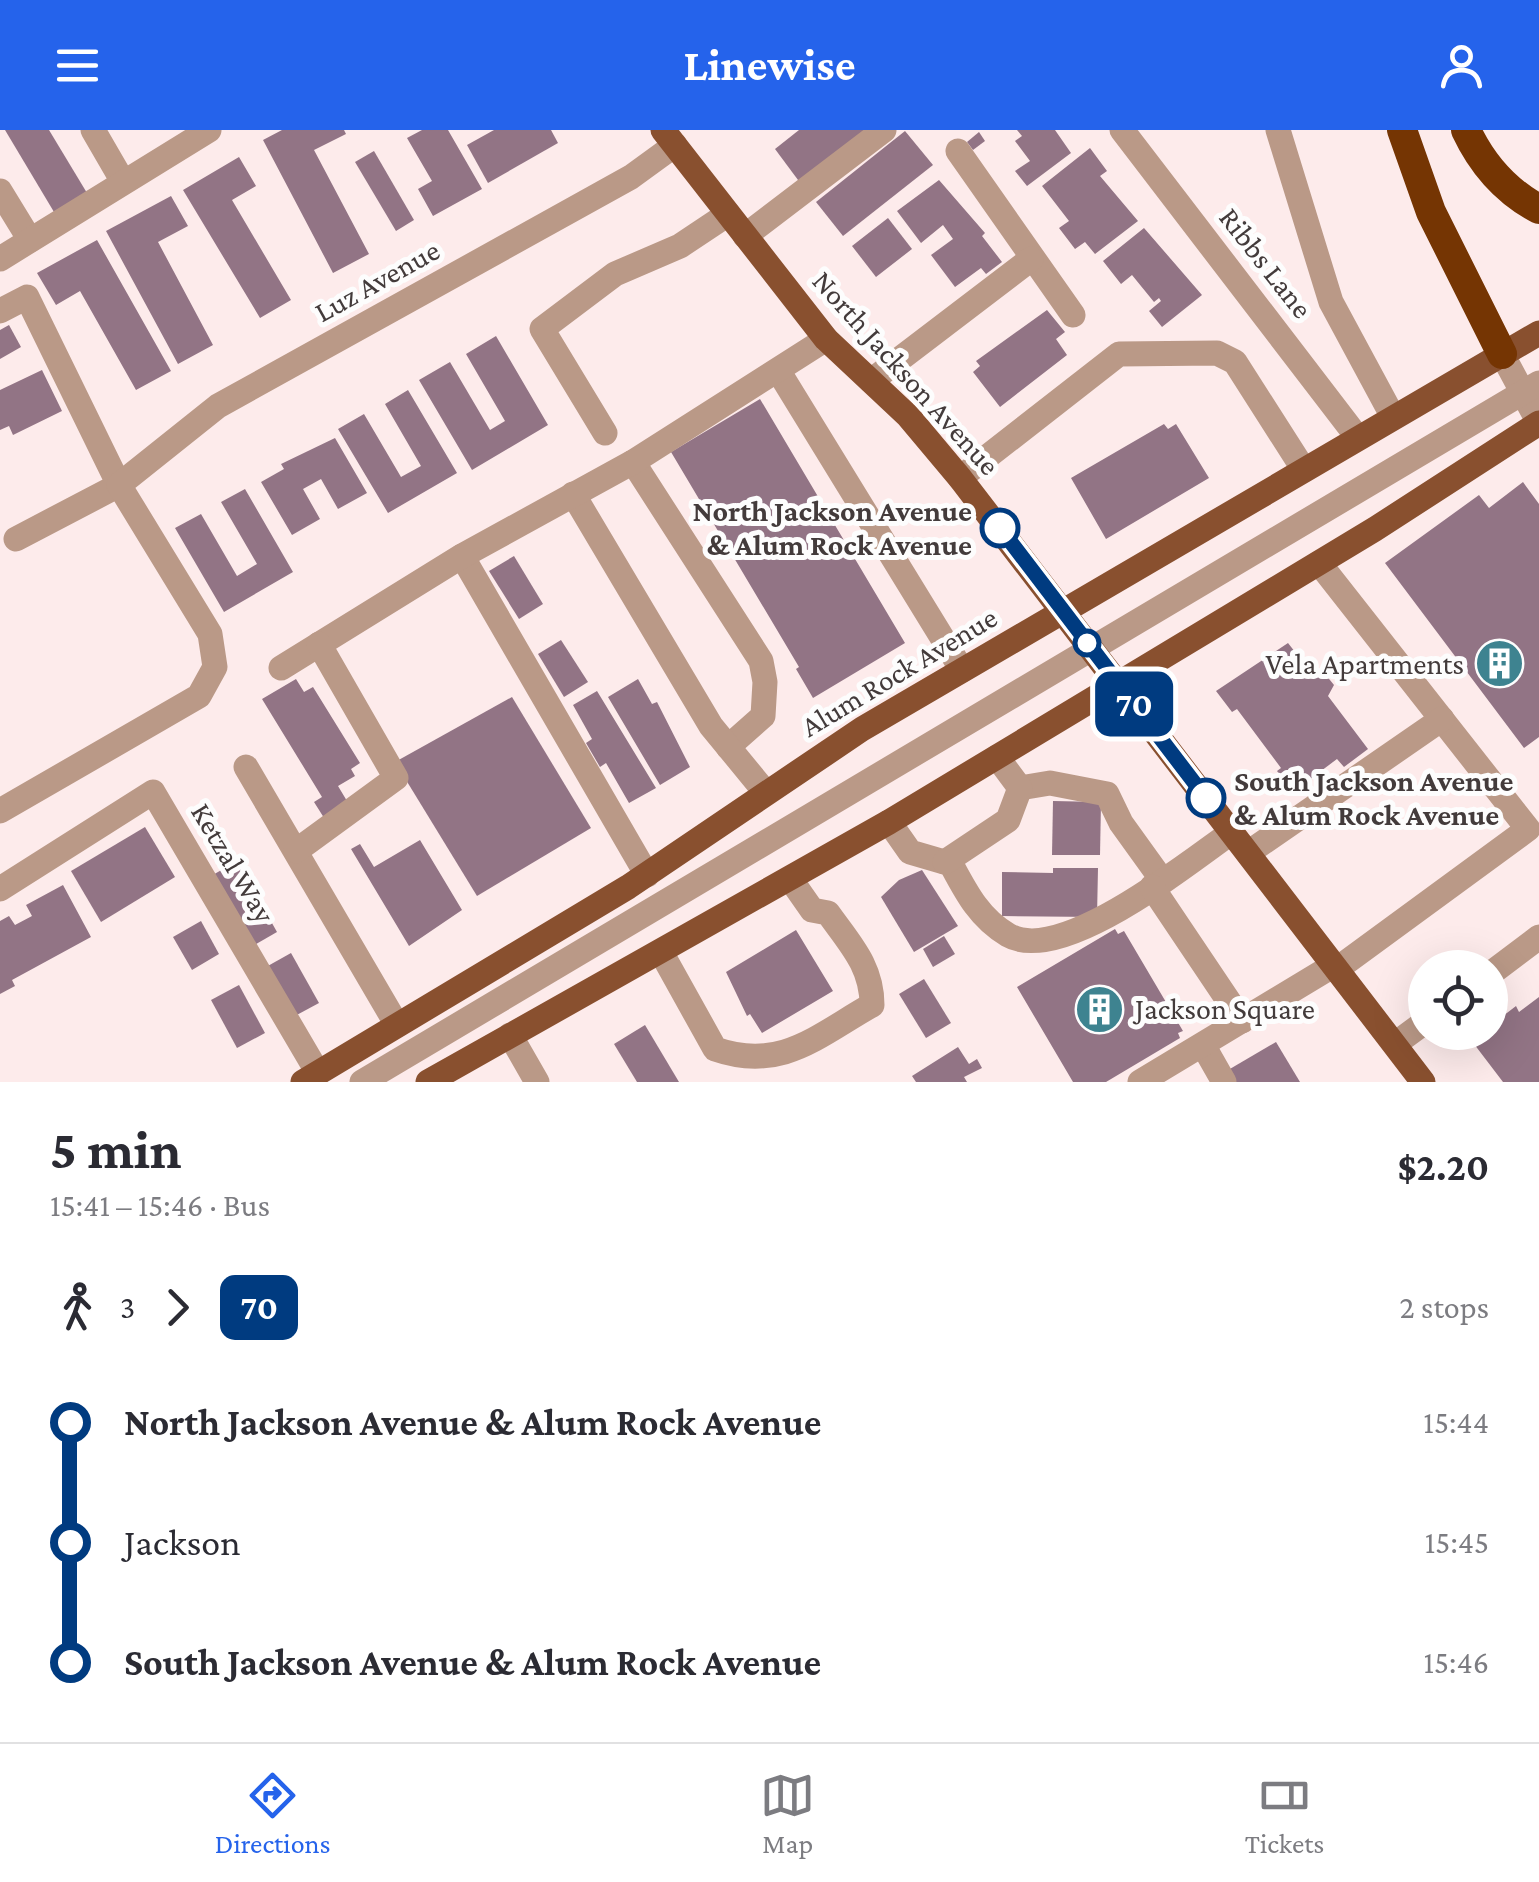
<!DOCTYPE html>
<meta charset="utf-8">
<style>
:root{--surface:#fff;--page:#f2f2f3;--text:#2b2b33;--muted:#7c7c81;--line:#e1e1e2;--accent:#2563eb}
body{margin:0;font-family:"Crimson Pro",serif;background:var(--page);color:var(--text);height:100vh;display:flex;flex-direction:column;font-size:38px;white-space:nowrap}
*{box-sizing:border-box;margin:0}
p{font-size:32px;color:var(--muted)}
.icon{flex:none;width:55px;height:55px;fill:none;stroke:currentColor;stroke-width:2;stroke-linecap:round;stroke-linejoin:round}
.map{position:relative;height:952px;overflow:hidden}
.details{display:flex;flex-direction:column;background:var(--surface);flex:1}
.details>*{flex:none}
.badge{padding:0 20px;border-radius:15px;font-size:35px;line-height:65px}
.controls{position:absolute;left:1408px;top:820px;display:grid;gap:20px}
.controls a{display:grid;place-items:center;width:100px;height:100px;border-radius:50%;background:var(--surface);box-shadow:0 10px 40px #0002;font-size:50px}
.map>.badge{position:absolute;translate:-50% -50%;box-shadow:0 0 0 5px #fff}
.legs{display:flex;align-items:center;gap:15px;height:110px;padding:0 50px;font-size:32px}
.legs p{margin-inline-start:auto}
.head{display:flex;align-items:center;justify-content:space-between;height:170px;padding:0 50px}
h1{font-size:55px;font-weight:700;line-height:75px}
ul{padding:0 50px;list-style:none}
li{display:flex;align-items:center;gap:35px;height:120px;font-size:38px}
li i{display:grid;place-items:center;width:15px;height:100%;margin:0 12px;background:currentColor}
li i::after{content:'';width:25px;height:25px;margin:-12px;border:8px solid;border-radius:50%;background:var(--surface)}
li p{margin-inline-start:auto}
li:first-child i{background:linear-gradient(#0000 50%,currentColor 0)}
li:last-child i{background:linear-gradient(currentColor 50%,#0000 0)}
header{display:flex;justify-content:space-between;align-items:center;height:130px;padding:0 50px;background:var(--accent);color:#fff;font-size:45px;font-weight:700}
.menu{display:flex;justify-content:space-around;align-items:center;height:140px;border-top:2px solid var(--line);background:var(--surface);font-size:28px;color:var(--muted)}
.menu a{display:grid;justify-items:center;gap:5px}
.menu .current{color:var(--accent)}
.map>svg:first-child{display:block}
</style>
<header><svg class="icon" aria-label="menu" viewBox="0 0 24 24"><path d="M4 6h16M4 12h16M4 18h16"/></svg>Linewise<svg class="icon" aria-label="person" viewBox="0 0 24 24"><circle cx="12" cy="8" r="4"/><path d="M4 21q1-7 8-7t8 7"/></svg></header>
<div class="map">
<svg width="1539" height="952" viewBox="0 0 1539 952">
<rect width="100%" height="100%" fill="#fdebeb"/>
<g fill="#927485">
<polygon points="5,0 49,0 87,63 54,82"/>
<polygon points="282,0 344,0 346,4 314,20 369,124 333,143 263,10"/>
<polygon points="422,0 448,0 482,59 433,86 418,59 432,51 407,8"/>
<polygon points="494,0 551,0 558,13 488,53 467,15"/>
<polygon points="799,0 871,0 801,54 775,19"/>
<polygon points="1017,0 1055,0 1071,23 1027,56 1015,41 1030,31 1015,11 1022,6"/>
<polygon points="905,1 933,35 843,106 816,72"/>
<polygon points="979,2 985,11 973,20 967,12"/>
<polygon points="1090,18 1107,41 1100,46 1138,91 1095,124 1085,112 1075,119 1059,98 1069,91 1042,56"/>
<polygon points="374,21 414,90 396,101 355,32"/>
<polygon points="239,27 256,56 232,70 291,170 260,188 183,60"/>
<polygon points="939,50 985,103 982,106 1002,132 986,144 981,138 955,157 931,125 953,109 943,95 921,113 897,81"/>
<polygon points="171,66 188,96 158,112 213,215 178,234 106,101"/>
<polygon points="888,88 912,119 876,147 852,116"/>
<polygon points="1144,98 1202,165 1162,197 1149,181 1161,171 1159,168 1154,172 1132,145 1121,154 1103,131"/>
<polygon points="97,110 171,241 136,260 80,161 56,175 37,143"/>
<polygon points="1047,180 1065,202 1056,209 1067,225 1000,277 973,242 980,236 976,231"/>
<polygon points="9,195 21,217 0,229 0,200"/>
<polygon points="496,206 548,295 472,340 419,250 450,232 490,300 505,291 466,224"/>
<polygon points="42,240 62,281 13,305 9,296 0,300 0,260"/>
<polygon points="408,260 457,343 388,383 338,299 364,284 401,347 421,336 385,274"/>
<polygon points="760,269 905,513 813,568 796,539 799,537 671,322"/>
<polygon points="1164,294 1168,299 1176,294 1209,348 1106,409 1071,348"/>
<polygon points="335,308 367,363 338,379 321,349 303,359 320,389 292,405 261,352 284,339 281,334"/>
<polygon points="1523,352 1539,374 1539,607 1524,618 1385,433 1479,365 1489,378"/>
<polygon points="245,359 293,442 224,482 175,398 201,384 237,446 257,434 221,372"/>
<polygon points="514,426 543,474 519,489 489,441"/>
<polygon points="561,510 588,552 564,567 538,524"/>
<polygon points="1288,513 1313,545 1321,539 1334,555 1328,566 1368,619 1344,637 1337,629 1293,662 1277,641 1281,638 1237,579 1232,582 1216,561"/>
<polygon points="296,549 304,562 313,557 360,633 351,639 355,646 338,656 350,676 326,691 314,672 322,667 262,569"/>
<polygon points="638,549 652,574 657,572 690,637 660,655 608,567"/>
<polygon points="597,561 656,658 629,673 606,633 600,637 586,613 592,609 573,575"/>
<polygon points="512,567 591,698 477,766 395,632"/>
<polygon points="1053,671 1101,672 1100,725 1052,725"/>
<polygon points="145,697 175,747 101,792 71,741"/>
<polygon points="420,710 462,780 409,816 351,719 360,714 374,737"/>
<polygon points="237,731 277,802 251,817 211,746"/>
<polygon points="1053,738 1098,738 1097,787 1002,786 1002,742 1053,743"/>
<polygon points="922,740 958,796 914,822 881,767 899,750"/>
<polygon points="63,755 91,807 12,850 15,856 0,864 0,791 9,786 15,795 32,786 26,775"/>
<polygon points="201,791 219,824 192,840 173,807"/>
<polygon points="1115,799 1118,804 1124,801 1183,901 1178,903 1180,908 1106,952 1073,952 1017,857"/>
<polygon points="796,800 833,861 762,903 750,884 747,886 726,842"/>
<polygon points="944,806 955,824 933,837 923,819"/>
<polygon points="291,823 319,873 293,887 266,837"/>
<polygon points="924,849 951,893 926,908 899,864"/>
<polygon points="239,855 265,903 237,918 211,870"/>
<polygon points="1539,867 1539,952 1503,952 1471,910 1490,902 1490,896 1516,876 1519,882"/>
<polygon points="645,895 679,952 637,952 614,914"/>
<polygon points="1276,912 1300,952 1229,952 1223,943"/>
<polygon points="958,917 969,934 977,929 982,938 964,947 967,952 916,952 912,946"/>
</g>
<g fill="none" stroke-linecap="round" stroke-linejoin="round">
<g stroke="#ba9987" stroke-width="25">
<polyline points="93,0 122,50"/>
<polyline points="1122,0 1358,308"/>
<polyline points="1278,0 1331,172 1393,287"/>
<polyline points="958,21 1073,185"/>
<polyline points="0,61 30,110"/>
<polyline points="745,106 884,0"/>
<polyline points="0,129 209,0"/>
<polyline points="0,181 27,167 119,355 16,409"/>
<polyline points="1502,224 1539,293"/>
<polyline points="779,242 962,540"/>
<polyline points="871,251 1031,129"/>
<polyline points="605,303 542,199 615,144 680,116 728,84"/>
<polyline points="633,332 761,531 765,552 763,586 728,617"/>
<polyline points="960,348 1119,224 1217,223 1235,232 1304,340"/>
<polyline points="573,364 711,596 766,663"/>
<polyline points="462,426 647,745"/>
<polyline points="1319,433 1528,699 1337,839"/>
<polyline points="281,538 462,426 633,332 826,209"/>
<polyline points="246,637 397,895"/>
<polyline points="1020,658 1050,653 1107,664 1121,693 1162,750"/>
<polyline points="0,681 199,566 215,537 210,504 119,355 218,276 631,47 675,15"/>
<path d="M 889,692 L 910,722 L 951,734 C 966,762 979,788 1008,805 C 1061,836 1189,732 1232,702"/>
<polyline points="296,721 396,648 319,514"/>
<polyline points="1248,723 1442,589"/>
<polyline points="945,732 1008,690 1020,658 997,627"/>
<polyline points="1152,757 1242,891"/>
<polyline points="0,759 153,662 318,943"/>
<path d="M 661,822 L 715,919 C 781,942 817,906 872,875 C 872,836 850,814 828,783 L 812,780 L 791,750"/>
<polyline points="1490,844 1539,807"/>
<polyline points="510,905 537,952"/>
<polyline points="1395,914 1425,892"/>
<polyline points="1203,915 1224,952"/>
<polyline points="362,952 1539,253"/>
<polyline points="1140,952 1334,835"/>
</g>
<g stroke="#89502f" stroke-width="25">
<polyline points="663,0 826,209 908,286 960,348 1423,952"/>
<polyline points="303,952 628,757 862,599 1539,203"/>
<polyline points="428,952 889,692 1375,399 1539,293"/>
</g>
<g stroke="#753503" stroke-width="30">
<polyline points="1402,0 1431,82 1502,224"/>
<path d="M 1466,0 C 1482,34 1505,61 1539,79"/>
</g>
</g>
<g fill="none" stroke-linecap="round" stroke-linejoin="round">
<defs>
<polyline id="line-1" points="1000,398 1206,668"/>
</defs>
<use href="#line-1" stroke="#fff" stroke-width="22"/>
<use href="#line-1" stroke="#003b80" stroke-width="15"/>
</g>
<defs>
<symbol id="building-disc" viewBox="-11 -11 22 22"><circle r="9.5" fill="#3e8390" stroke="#fdfdfd"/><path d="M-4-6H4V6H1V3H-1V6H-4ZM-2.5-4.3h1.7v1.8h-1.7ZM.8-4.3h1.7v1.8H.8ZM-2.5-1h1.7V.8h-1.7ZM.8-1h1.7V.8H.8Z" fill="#fff"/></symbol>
</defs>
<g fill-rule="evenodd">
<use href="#building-disc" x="1472" y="506" width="55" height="55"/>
<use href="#building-disc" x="1072" y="852" width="55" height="55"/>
</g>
<g fill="#fff" stroke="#003b80" stroke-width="5">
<circle cx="1000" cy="398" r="18"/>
<circle cx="1087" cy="513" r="12"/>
<circle cx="1206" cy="668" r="18"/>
</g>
<g text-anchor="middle" stroke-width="10" stroke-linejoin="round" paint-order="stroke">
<g font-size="30" fill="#433b3b" stroke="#fdfdfd">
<text transform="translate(1266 133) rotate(52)" y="10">Ribbs Lane</text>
<text transform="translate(377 151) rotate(-29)" y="10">Luz Avenue</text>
<text transform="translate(906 243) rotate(48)" y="10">North Jackson Avenue</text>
<text transform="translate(899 542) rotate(-31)" y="10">Alum Rock Avenue</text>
<text transform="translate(233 733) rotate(59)" y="10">Ketzal Way</text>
</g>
<g font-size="30" font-weight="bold" fill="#433b3b" stroke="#fdfdfd" text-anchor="end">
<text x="972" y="391">North Jackson Avenue<tspan x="972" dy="34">&amp; Alum Rock Avenue</tspan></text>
<text x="1234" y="661" text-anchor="start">South Jackson Avenue<tspan x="1234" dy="34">&amp; Alum Rock Avenue</tspan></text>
</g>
<g font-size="30" fill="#433b3b" stroke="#fdfdfd" text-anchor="end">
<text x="1464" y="544">Vela Apartments</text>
<text x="1135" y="889" text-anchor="start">Jackson Square</text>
</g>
</g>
</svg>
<div class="controls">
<a><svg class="icon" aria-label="locate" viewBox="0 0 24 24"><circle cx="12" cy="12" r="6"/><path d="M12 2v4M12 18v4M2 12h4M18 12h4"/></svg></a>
</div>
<b class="badge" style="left:1134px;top:574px;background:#003b80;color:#fff">70</b>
</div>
<section class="details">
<div class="head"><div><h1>5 min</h1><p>15:41 – 15:46 · Bus</p></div><b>$2.20</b></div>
<div class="legs"><svg class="icon" aria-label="walk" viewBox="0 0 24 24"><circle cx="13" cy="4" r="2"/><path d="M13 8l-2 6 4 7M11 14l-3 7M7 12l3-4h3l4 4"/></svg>3<svg class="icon" aria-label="forward" viewBox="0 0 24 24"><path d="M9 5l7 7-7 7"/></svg><b class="badge" style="background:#003b80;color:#fff">70</b><p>2 stops</p></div>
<ul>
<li><i style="color:#003b80"></i><b>North Jackson Avenue &amp; Alum Rock Avenue</b><p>15:44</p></li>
<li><i style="color:#003b80"></i><span>Jackson</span><p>15:45</p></li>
<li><i style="color:#003b80"></i><b>South Jackson Avenue &amp; Alum Rock Avenue</b><p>15:46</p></li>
</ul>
</section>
<nav class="menu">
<a class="current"><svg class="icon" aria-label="directions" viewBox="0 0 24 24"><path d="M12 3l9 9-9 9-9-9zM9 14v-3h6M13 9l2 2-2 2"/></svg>Directions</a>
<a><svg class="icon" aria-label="map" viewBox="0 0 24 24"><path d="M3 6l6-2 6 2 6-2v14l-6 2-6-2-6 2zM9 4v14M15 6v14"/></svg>Map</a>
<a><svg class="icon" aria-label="tickets" viewBox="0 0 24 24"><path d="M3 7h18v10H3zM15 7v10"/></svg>Tickets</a>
</nav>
